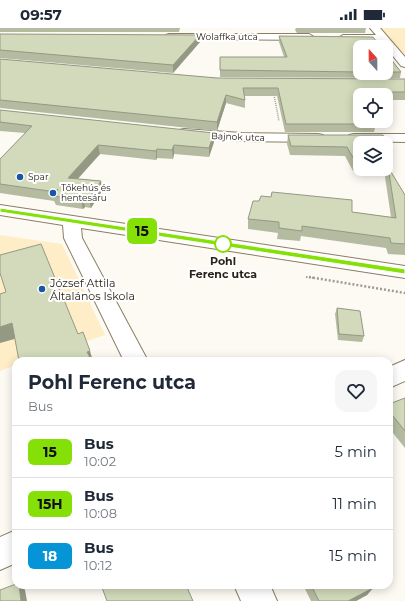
<!DOCTYPE html>
<meta charset="utf-8">
<style>
:root{--surface:#fff;--page:#f6f6f7;--text:#1f2937;--muted:#747a83;--line:#e0e1e3}
body{margin:0;font-family:Montserrat,sans-serif;background:var(--page);color:var(--text);height:100vh;display:flex;flex-direction:column;font-size:15px;white-space:nowrap}
*{box-sizing:border-box;margin:0}
p{font-size:13px;color:var(--muted)}
.icon{flex:none;width:22px;height:22px;fill:none;stroke:currentColor;stroke-width:2;stroke-linecap:round;stroke-linejoin:round}
.map{position:relative;flex:1;overflow:hidden}
.sheet{position:absolute;left:12px;top:329px;width:381px;height:232px;display:flex;flex-direction:column;background:var(--surface);border-radius:12px;box-shadow:0 2px 10px #0003}
.sheet>*{flex:none}
.badge{padding:0 8px;border-radius:6px;font-size:14px;line-height:26px}
.needle{width:26px;rotate:339deg}
.controls{position:absolute;left:353px;top:12px;display:grid;gap:8px}
.controls a{display:grid;place-items:center;width:40px;height:40px;border-radius:8px;background:var(--surface);box-shadow:0 2px 10px #0003;font-size:20px}
.map>.badge{position:absolute;translate:-50% -50%;box-shadow:0 0 0 2px #fff}
.round{display:grid;place-items:center;flex:none;width:42px;height:42px;border-radius:12px;background:var(--page)}
.headline{display:flex;align-items:center;justify-content:space-between;height:68px;padding:0 16px}
h1{font-size:19px;font-weight:700;line-height:30px}
ul{padding:0;list-style:none}
li{display:flex;align-items:center;gap:12px;height:52px;padding:0 16px;border-top:1px solid var(--line)}
li div{flex:1}
li b{display:block;font-size:15px}
li em{font-style:normal}
li .badge{min-width:44px;font-weight:700;text-align:center}
.status{display:flex;justify-content:space-between;align-items:center;height:28px;padding:0 20px;background:var(--surface);direction:ltr}
.status svg{height:11px;fill:currentColor}
.map>svg:first-child{display:block}
</style>
<div class="status"><b>09:57</b><svg viewBox="0 0 49 12"><path d="M0 12V9h3v3zM5 12V6h3v6zM10 12V3h3v9zM15 12V0h3v12zM26 1h20v11H26zM47 4h2v5h-2z"/></svg></div>
<div class="map">
<svg width="405" height="573" viewBox="0 0 405 573">
<rect width="100%" height="100%" fill="#fdfaf4"/>
<g fill="#ffedc7">
<polygon points="378,0 405,0 405,32"/>
<polygon points="0,207 62,216 105,307 28,333 16,333 16,337 0,343"/>
</g>
<g fill="none" stroke-linecap="round" stroke-linejoin="round">
<defs>
<g id="minor">
<polygon points="370,0 380,0 405,29 405,39 401,38 381,13 343,13 338,10 343,7 376,7"/>
<polygon points="169,6 309,6 314,9 309,12 166,11 164,9 166,7"/>
<polygon points="184,101 242,105 318,106 323,107 325,110 323,113 318,114 242,113 179,108 177,105 179,102"/>
<polygon points="354,106 405,106 405,114 349,113 347,110 349,107"/>
<polygon points="0,177 405,238 405,250 81,200 82,210 148,333 124,333 64,210 63,197 0,187"/>
<polygon points="405,332 405,353 389,360 389,339"/>
<polygon points="16,502 16,535 0,542 0,509"/>
<polygon points="234,557 270,557 277,573 241,573"/>
</g>
</defs>
<use href="#minor" stroke="#8b7e63" stroke-width="2"/>
<polyline stroke="#a09b93" stroke-width="1.5" stroke-dasharray="1 1" stroke-linecap="butt" points="274,67 279,93"/>
<polyline stroke="#a09b93" stroke-width="2" stroke-dasharray="1.5 1.5" stroke-linecap="butt" points="306,249 315,250"/>
<polyline stroke="#a09b93" stroke-width="2.5" stroke-dasharray="2 2" stroke-linecap="butt" points="309,249 405,265"/>
<use href="#minor" fill="#fff" fill-rule="evenodd"/>
</g>
<g fill="#b5bba1">
<polygon points="0,0 180,0 179,4 0,4"/>
<polygon points="296,0 366,0 365,5 297,5 295,2"/>
<polygon points="0,6 200,7 200,14 173,45 0,30"/>
<polygon points="279,8 360,19 360,45 386,45 386,25 401,44 400,50 220,49 220,29 284,29 279,14"/>
<polygon points="0,31 217,50 405,51 405,72 386,72 386,67 360,67 360,93 376,96 374,104 285,104 277,68 244,68 245,72 245,80 226,75 217,103 0,80"/>
<polygon points="0,82 214,105 214,114 209,129 174,126 173,131 157,130 156,132 100,126 78,151 101,153 102,163 91,180 85,179 83,181 56,177 54,173 0,165 0,131 25,105 0,103"/>
<polygon points="288,107 383,107 393,123 390,132 386,132 386,115 360,115 360,141 381,141 381,142 353,143 345,128 290,127 287,116"/>
<polygon points="388,139 405,167 405,227 388,226 386,220 301,208 300,213 277,211 278,205 248,201 248,191 352,184 391,189 385,149"/>
<polygon points="337,280 364,308 362,314 338,312 335,286"/>
<polygon points="405,370 405,420 389,400 389,376"/>
<polygon points="303,557 372,557 373,560 367,567 356,573 311,573"/>
</g>
<g fill="#939983">
<polygon points="200,7 200,14 173,45 173,37"/>
<polygon points="226,67 226,75 217,103 217,94"/>
<polygon points="214,105 214,114 209,129 209,120"/>
<polygon points="98,117 100,126 70,159 68,150"/>
<polygon points="174,117 174,126 173,131 172,122"/>
<polygon points="157,121 157,130 156,132 156,123"/>
<polygon points="101,153 102,163 91,180 89,170"/>
<polygon points="83,170 85,179 83,181 81,172"/>
<polygon points="12,295 18,310 0,315 0,299"/>
<polygon points="90,323 93,333 90,333 87,324"/>
<polygon points="19,557 21,557 25,562 27,573 21,573"/>
<polygon points="373,560 367,567 356,573 348,573"/>
</g>
<g fill="#d2dabb" stroke="#939983">
<polygon points="0,6 200,7 173,37 0,22"/>
<polygon points="279,8 373,9 381,19 360,19 360,44 220,42 220,29 287,29"/>
<polygon points="386,25 401,44 386,44"/>
<polygon points="0,31 217,50 405,51 405,64 358,64 360,68 360,93 375,93 376,96 286,96 278,60 243,60 245,72 226,67 217,94 0,72"/>
<polygon points="0,82 214,105 209,120 174,117 172,122 157,121 156,123 98,117 68,150 101,153 89,170 83,170 81,172 53,168 58,161 56,164 0,156 0,131 32,98 0,94"/>
<polygon points="288,107 383,107 393,123 386,123 386,115 360,115 360,133 355,133 347,119 291,118"/>
<polygon points="388,139 405,167 405,216 391,215 390,210 302,198 302,203 279,200 279,194 248,191 253,173 259,173 261,168 271,169 272,164 352,172 352,184 396,190"/>
<polygon points="41,216 78,306 83,304 90,323 87,324 92,333 19,333 12,295 0,299 0,266 6,264 0,245 0,227"/>
<polygon points="337,280 360,283 364,308 339,306"/>
<polygon points="405,370 405,403 389,383 389,376"/>
<polygon points="16,556 16,557 19,557 21,573 0,573 0,562"/>
<polygon points="101,557 186,557 193,573 107,573"/>
<polygon points="311,557 372,557 373,560 348,573 319,573"/>
</g>
<polygon fill="#84e006" stroke="#fff" points="0,180 405,241 405,246 0,184"/>
<g fill="#1a55a6" stroke="#fff" stroke-width="1.5">
<circle cx="20" cy="149" r="4"/>
<circle cx="53" cy="165" r="4"/>
<circle cx="42" cy="261" r="4"/>
</g>
<circle fill="#fff" stroke="#84e006" stroke-width="2" cx="223" cy="216" r="8"/>
<g text-anchor="middle" stroke-width="4" stroke-linejoin="round" paint-order="stroke">
<g font-size="9" fill="#282217" stroke="#fff">
<text x="227" y="12">Wolaffka utca</text>
<text transform="translate(238 109) rotate(2)" y="3">Bajnok utca</text>
</g>
<g font-size="9" fill="#282217" stroke="#fff" text-anchor="start">
<text x="28" y="152">Spar</text>
<text x="61" y="163">Tőkehús és<tspan x="61" dy="10">hentesáru</tspan></text>
</g>
<g font-size="11" font-weight="bold" fill="#282217" stroke="#fff">
<text x="223" y="237">Pohl<tspan x="223" dy="13">Ferenc utca</tspan></text>
</g>
<g font-size="11" fill="#282217" stroke="#fff" text-anchor="start">
<text x="50" y="259">József Attila<tspan x="50" dy="13">Általános Iskola</tspan></text>
</g>
</g>
</svg>
<div class="controls">
<a><svg class="needle" viewBox="-14 -14 28 28"><path d="M0-13l5 13h-10z" fill="#e53935"/><path d="M0 13l5-13h-10z" fill="#747a83"/></svg></a>
<a><svg class="icon" aria-label="locate" viewBox="0 0 24 24"><circle cx="12" cy="12" r="6"/><path d="M12 2v4M12 18v4M2 12h4M18 12h4"/></svg></a>
<a><svg class="icon" aria-label="layers" viewBox="0 0 24 24"><path d="M12 4l9 5-9 5-9-5zM3 14l9 5 9-5"/></svg></a>
</div>
<b class="badge" style="left:142px;top:203px;background:#84e006;color:#111">15</b>
<section class="sheet">
<div class="headline"><div><h1>Pohl Ferenc utca</h1><p>Bus</p></div><a class="round"><svg class="icon" aria-label="heart" viewBox="0 0 24 24"><path d="M12 20l-8-8c-3-5 5-10 8-4 3-6 11-1 8 4z"/></svg></a></div>
<ul>
<li><span class="badge" style="background:#84e006;color:#111">15</span><div><b>Bus</b><p>10:02</p></div><em>5 min</em></li>
<li><span class="badge" style="background:#84e006;color:#111">15H</span><div><b>Bus</b><p>10:08</p></div><em>11 min</em></li>
<li><span class="badge" style="background:#0595d6;color:#fff">18</span><div><b>Bus</b><p>10:12</p></div><em>15 min</em></li>
</ul>
</section>
</div>
